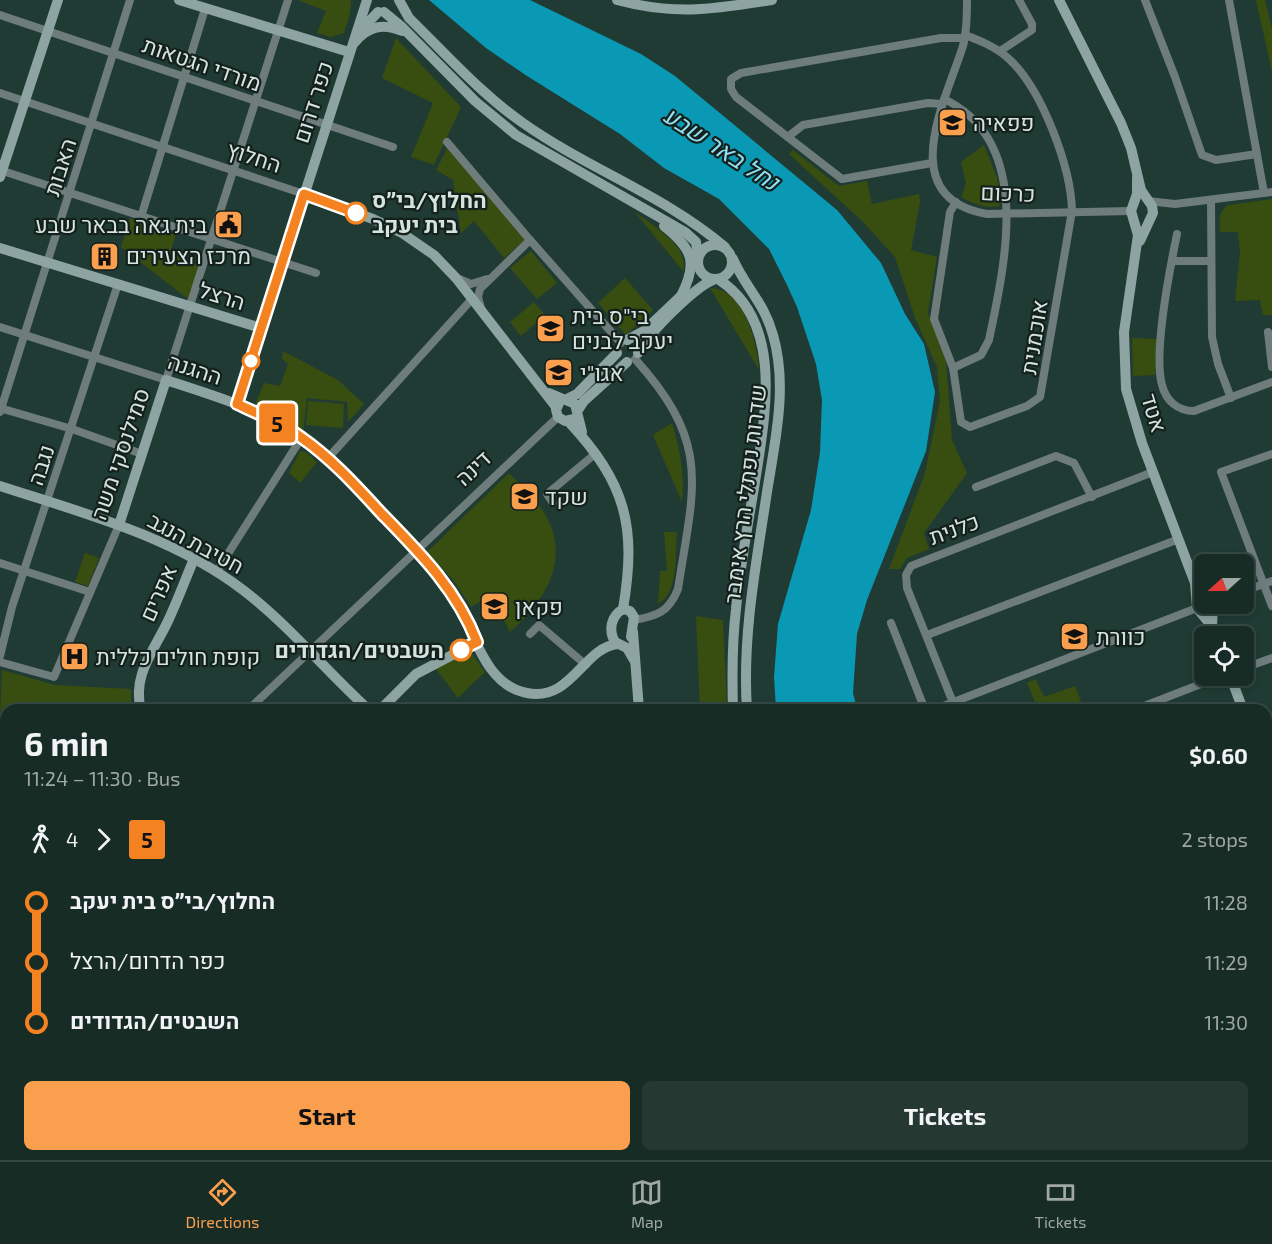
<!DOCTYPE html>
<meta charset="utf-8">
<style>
:root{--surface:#182c26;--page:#253832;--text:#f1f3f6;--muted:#9fa7a7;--line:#364843;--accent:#fa9f4e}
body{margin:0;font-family:"Exo 2",Heebo,sans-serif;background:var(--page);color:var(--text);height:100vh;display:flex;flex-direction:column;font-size:22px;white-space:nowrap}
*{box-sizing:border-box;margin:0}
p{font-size:20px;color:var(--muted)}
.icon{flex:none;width:33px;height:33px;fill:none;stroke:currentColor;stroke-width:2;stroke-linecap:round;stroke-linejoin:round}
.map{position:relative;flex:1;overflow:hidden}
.sheet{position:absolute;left:0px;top:704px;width:1272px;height:458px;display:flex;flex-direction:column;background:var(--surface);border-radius:18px 18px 0 0;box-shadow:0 3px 9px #0003,0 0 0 2px var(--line)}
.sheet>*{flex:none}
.badge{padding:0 12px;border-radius:4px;font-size:21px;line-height:39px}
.needle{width:39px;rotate:249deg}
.controls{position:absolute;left:1194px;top:554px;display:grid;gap:12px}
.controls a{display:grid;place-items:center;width:60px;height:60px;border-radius:9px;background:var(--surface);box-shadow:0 3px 9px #0003,0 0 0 2px var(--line);font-size:30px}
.map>.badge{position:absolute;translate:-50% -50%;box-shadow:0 0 0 3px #fff}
.legs{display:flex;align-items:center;gap:9px;height:66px;padding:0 24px;font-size:20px}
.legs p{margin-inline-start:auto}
.headline{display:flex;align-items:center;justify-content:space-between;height:102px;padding:0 24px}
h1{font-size:33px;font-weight:700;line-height:45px}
.action{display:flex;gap:12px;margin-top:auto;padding:12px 24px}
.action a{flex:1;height:69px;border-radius:9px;background:var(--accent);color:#111;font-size:24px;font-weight:700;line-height:69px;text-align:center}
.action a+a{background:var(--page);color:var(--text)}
ul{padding:0 24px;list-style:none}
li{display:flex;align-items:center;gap:21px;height:60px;font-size:22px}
li i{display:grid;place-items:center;width:9px;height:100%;margin:0 8px;background:currentColor}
li i::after{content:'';width:15px;height:15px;margin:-8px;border:4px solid;border-radius:50%;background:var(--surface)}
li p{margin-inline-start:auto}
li:first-child i{background:linear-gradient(#0000 50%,currentColor 0)}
li:last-child i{background:linear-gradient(currentColor 50%,#0000 0)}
.tab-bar{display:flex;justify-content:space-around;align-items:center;height:84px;border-top:2px solid var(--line);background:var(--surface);font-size:16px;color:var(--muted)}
.tab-bar a{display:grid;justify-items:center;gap:3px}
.tab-bar .selected{color:var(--accent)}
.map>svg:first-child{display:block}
</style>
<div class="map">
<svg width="1272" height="1160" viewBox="0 0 1272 1160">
<rect width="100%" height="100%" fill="#203b33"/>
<g fill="#384d10">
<polygon points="298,0 351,0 350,13 344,33 331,37 317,33 326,11"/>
<polygon points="1256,0 1265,0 1272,29 1272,72"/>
<polygon points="396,38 461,107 434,165 411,157 433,103 382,78"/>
<path d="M 984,145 L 997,177 L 1002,201 L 999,206 C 986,209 973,204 961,197 L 966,184 L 961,162 Z"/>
<polygon points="448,147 525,240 504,258 474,221 461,233 453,180 436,170"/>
<polygon points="793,150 839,186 867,181 872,204 919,194 920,202 911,250 937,257 928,313 946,361 952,440 967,473 924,533 929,549 907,558 900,569 889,569 925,473 940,401 937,367 915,318 895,257 862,221 789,154"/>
<path d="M 1272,199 L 1272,315 L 1263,315 L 1260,300 L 1235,301 L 1240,253 L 1238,232 L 1220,232 C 1220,222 1218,211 1228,205 Z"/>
<path d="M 634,211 C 651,225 690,245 683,271 Z"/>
<polygon points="130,218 176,235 170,252 199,265 188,299 121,247"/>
<polygon points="531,251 557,283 537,299 510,268"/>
<polygon points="625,278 653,310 626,335 598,303"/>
<path d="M 710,288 C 745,288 757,343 759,370 Z"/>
<polygon points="534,302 545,315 521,336 510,322"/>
<polygon points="1132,338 1157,339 1155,375 1133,376"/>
<polygon points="283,351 338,380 364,404 348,422 347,402 307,398 303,433 255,404 264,383 280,386 288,364 282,359"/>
<polygon points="308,401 344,404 343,428 306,425"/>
<path d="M 672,423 C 680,450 685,474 682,502 L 653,435 Z"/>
<polygon points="300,451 306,452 317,462 300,483 289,473"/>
<path d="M 509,473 C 521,485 534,498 543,511 C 573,557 545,602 510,632 L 491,595 L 471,607 L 454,581 L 427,552 Z"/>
<path d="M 664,532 L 677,532 C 675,554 679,593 658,604 L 660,571 L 667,571 Z"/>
<polygon points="85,553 99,558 88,586 75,582"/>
<polygon points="696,616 723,620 727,709 700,709"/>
<polygon points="471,652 485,672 458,698 435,668"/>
<polygon points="2,670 55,685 131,689 131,709 6,710 6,717 0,716"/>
<polygon points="1036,679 1044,697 1075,686 1084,709 1052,709 1048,705 1038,709 1027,683"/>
<polygon points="1266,921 1272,923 1272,985 1266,985"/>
</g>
<g fill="#0a99b4">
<polygon points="429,0 530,0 641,54 675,76 837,210 881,263 905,314 924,344 935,392 926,451 867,600 857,634 853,693 857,709 776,709 774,677 778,624 811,510 820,452 822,400 816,364 797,307 787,285 769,249 719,199 664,168 620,134 527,76 486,48"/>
<polygon points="1272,984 1272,1089 1266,1090 1266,985"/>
</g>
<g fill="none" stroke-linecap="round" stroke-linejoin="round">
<g stroke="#6e7c7c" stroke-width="8">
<path d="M 967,0 C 967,15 967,31 963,46 C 946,100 893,197 987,214 L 1131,211"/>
<polyline points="1145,0 1175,77 1202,155 1216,160 1257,154"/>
<polyline points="1229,0 1264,193"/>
<polyline points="0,15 393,147"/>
<polyline points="1000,51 1032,30 1032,24 1019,0"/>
<polyline points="0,93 304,194"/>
<path d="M 944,99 C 1034,142 1005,263 989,340 L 981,355 L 953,368"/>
<polyline points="789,136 803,125 928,103 942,104"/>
<polyline points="447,142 530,240"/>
<polyline points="932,163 842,179 736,97 731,89 731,79 741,73 941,38 964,38"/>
<polyline points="0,170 316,273"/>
<polyline points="1211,200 1212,337 1218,364 1231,398"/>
<polyline points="1148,201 1175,204 1272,192"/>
<path d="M 956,202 L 950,212 L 934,319 L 953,368 L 961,422 L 970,427 L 1027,406 L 1040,397 L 1072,211 C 1071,167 1042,89 1009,59 C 996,47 981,41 965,35"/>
<polyline points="141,217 205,9"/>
<path d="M 1177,234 C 1170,268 1153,353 1162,385 C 1166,401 1178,411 1194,411 L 1272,382"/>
<polyline points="1172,261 1211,261"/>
<polyline points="457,278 471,284 487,279"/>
<polyline points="481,308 478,297 480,289 530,240 621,343"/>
<polyline points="0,327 166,380 288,0"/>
<polyline points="1268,332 1272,367"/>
<polyline points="0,408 72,429 142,454"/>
<polyline points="0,412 130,0"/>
<polyline points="1272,454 1221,472 1272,606"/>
<polyline points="328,458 472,299"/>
<polyline points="976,487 1056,456 1074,463 1092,497"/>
<polyline points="553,503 547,494 595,454"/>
<polyline points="0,563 90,592"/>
<polyline points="217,571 302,437"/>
<polyline points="1244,591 1272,581"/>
<path d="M 634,620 C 657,616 669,612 678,589 C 694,485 712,444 635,359"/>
<polyline points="891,623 925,710"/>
<polyline points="530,634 539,625 586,665"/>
<polyline points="927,635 1179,539"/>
<polyline points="0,656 12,607 118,284"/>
<polyline points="0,662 54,677 119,525"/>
<polyline points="1244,668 1272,658"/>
<polyline points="248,710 558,417"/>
<polyline points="933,710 1197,608"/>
<polyline points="956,710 907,588 906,575 911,566 1153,472"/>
<polyline points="1134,710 1224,675"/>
<polyline points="0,944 6,925"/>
<polyline points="0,976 6,978"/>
<polyline points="0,1117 6,1119"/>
<polyline points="0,1155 6,1153"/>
<polyline points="107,1155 112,1155"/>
<polyline points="320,1155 323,1160"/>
<polyline points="877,1155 880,1160"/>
<polyline points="455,1160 456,1155"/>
</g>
<g stroke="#8da4a3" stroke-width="10">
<polyline points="179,0 349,52"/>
<path d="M 399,0 L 409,18 C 446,54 481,94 523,123 C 588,169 664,195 725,247"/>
<path d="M 617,0 C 676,16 713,9 772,0"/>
<polyline points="1059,0 1121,123 1131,148 1141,190 1152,206 1153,213 1140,241"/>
<polyline points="384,12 401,26 475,101 516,135 685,232 696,242 698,257"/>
<polyline points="361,30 378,12"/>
<path d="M 355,42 C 368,26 383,23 402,31"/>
<polyline points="0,177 58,0"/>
<polyline points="1137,178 1137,194 1131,211 1138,235 1124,332 1126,389 1142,443 1195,583 1197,608 1210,624 1215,636"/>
<polyline points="304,194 373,219 402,233 434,255 456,278 556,407"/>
<path d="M 664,226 C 693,249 698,263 681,296"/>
<circle cx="715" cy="262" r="17"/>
<polyline points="0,248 261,328"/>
<path d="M 733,259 C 745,287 764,302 773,335 C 788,386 775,441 767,492 C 756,565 742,636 747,710"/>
<path d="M 718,279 C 785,322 765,416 755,482 C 748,524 740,566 736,609 C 732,642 732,676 733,710"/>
<polyline points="627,340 644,331 685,292"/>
<path d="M 638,353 C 649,333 694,287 715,279"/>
<polyline points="549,393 575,404 582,432"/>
<polyline points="567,399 577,394 617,353"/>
<polyline points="560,401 556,410 558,417 565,421 574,419"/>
<polyline points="237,404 367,0"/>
<polyline points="578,410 584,401 627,362"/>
<path d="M 568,421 C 626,483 637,526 623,609"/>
<path d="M 0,486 C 83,513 172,536 243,590 C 289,625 326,671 369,710"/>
<path d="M 119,525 L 166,380 C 209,394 253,407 292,431 C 324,451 350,480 376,507 C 399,531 422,555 443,580 C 471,614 479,685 527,693 C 572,702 583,647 618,644"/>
<path d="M 623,609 C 611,616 608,630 615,642 L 627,648 L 634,660"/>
<polyline points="623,609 630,611 634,617 631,637"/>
<polyline points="1212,627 1213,603"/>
<polyline points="633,632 639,710"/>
<polyline points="1230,675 1243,710"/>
<path d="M 141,710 C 132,676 153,652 167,623 C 177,602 185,580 194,559"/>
<polyline points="380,710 416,674 477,642"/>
<polyline points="1266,771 1267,785"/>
<polyline points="1266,796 1272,803"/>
<polyline points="0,819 6,821"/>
<polyline points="1266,899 1272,897"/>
<polyline points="1266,916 1272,918"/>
<polyline points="674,1155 674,1160"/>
<polyline points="937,1155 939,1160"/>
<polyline points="953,1155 955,1160"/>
<polyline points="211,1160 215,1155"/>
<polyline points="224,1160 228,1155"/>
</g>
</g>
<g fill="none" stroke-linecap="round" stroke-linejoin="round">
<defs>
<path id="line-1" d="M 356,213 L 304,194 L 237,404 C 259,414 283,424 302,438 C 332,459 357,487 382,514 C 420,553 457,590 477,642 L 461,650"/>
</defs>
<use href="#line-1" stroke="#fff" stroke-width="14"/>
<use href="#line-1" stroke="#f58220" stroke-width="9"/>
</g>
<defs>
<symbol id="school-square" viewBox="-11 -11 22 22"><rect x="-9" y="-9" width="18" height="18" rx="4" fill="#fa9f4e" stroke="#14201c"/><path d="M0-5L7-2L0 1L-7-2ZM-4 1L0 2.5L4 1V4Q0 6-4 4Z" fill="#111"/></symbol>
<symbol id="civic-square" viewBox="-11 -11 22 22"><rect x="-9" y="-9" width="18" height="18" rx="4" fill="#fa9f4e" stroke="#14201c"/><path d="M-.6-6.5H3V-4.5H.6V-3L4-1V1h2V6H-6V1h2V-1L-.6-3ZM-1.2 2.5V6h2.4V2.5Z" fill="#111"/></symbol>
<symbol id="building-square" viewBox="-11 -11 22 22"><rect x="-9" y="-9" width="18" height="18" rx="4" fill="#fa9f4e" stroke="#14201c"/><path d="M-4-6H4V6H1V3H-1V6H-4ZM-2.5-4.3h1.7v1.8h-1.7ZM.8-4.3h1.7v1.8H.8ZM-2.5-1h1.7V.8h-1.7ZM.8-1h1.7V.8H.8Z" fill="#111"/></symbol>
<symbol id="hospital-square" viewBox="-11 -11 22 22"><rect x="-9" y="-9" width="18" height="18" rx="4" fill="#fa9f4e" stroke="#14201c"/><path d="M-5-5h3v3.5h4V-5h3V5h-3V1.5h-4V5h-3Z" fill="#111"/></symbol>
</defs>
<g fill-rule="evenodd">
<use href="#school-square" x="936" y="106" width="33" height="33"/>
<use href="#civic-square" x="212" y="208" width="33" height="33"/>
<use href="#building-square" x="88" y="240" width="33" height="33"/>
<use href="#school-square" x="534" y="312" width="33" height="33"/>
<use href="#school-square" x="542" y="356" width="33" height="33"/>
<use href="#school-square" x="508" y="480" width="33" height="33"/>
<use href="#school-square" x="478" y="590" width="33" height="33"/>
<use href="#school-square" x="1058" y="620" width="33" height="33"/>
<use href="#hospital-square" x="58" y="640" width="33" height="33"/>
</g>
<g fill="#fff" stroke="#f58220" stroke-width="3">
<circle cx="356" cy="213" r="10"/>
<circle cx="251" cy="361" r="8"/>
<circle cx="461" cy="650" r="10"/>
</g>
<g text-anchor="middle" stroke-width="4.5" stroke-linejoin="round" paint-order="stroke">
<g font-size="22" fill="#d5e4df" stroke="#14201c">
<text transform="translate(202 64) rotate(19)" y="8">מורדי הגטאות</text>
<text transform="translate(313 102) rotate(-72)" y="8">כפר דרום</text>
<text transform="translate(254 157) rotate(18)" y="8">החלוץ</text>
<text transform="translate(60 167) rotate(-72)" y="8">האבות</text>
<text transform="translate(1008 193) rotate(2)" y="8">כרכום</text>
<text transform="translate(222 296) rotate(17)" y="8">הרצל</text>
<text transform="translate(1034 337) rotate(-81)" y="8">אוכמנית</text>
<text transform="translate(195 369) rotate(18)" y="8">ההגנה</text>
<text transform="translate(1154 413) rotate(73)" y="8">אטד</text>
<text transform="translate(120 454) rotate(-71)" y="8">סמילנסקי משה</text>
<text transform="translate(41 465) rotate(-72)" y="8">נגבה</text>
<text transform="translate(473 468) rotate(-43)" y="8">דינה</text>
<text transform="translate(745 494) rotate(-83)" y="8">שדרות נפתלי הרץ אימבר</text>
<text transform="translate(954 529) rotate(-20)" y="8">כלנית</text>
<text transform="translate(196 543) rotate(28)" y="8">חטיבת הנגב</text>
<text transform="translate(158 593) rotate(-66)" y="8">אפרים</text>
</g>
<g font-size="22" fill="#d5e4df" stroke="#14201c" text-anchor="start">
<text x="973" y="131">פפאיה</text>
<text x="207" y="233" text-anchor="end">בית גאה בבאר שבע</text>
<text x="126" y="264">מרכז הצעירים</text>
<text x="572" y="324">בי"ס בית<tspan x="572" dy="25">יעקב לבנים</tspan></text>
<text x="580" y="381">אגו"י</text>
<text x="545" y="505">שקד</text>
<text x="515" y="615">פקאן</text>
<text x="1096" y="645">כוורת</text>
<text x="96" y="665">קופת חולים כללית</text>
</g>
<g font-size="22" font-weight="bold" fill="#d5e4df" stroke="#14201c" text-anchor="start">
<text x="372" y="208">החלוץ/בי״ס<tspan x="372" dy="25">בית יעקב</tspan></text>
<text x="444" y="658" text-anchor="end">השבטים/הגדודים</text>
</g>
<g font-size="24" font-style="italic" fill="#90e1f6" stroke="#14201c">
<text transform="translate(721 149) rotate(33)" y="8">נחל באר שבע</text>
</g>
</g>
</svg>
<div class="controls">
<a><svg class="needle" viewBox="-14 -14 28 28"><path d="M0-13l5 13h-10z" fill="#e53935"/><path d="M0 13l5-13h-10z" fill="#9fa7a7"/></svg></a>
<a><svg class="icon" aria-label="locate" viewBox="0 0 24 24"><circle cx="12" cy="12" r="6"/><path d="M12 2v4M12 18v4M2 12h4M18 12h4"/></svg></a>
</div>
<b class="badge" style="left:277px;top:423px;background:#f58220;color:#111">5</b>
<section class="sheet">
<div class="headline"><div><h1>6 min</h1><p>11:24 – 11:30 · Bus</p></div><b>$0.60</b></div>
<div class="legs"><svg class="icon" aria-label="walk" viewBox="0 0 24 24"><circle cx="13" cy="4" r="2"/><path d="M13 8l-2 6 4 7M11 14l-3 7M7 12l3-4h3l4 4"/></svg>4<svg class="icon" aria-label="forward" viewBox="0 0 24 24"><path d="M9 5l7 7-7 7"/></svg><b class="badge" style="background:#f58220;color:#111">5</b><p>2 stops</p></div>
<ul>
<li><i style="color:#f58220"></i><b>החלוץ/בי״ס בית יעקב</b><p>11:28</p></li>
<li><i style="color:#f58220"></i><span>כפר הדרום/הרצל</span><p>11:29</p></li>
<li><i style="color:#f58220"></i><b>השבטים/הגדודים</b><p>11:30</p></li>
</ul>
<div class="action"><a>Start</a><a>Tickets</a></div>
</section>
</div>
<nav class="tab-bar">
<a class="selected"><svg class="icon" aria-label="directions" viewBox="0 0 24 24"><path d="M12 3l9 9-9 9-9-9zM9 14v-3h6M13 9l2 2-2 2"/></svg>Directions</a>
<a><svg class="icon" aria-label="map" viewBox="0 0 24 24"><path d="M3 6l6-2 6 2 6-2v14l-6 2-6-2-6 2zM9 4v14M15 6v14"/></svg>Map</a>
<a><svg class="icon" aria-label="tickets" viewBox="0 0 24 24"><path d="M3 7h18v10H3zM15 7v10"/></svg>Tickets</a>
</nav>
